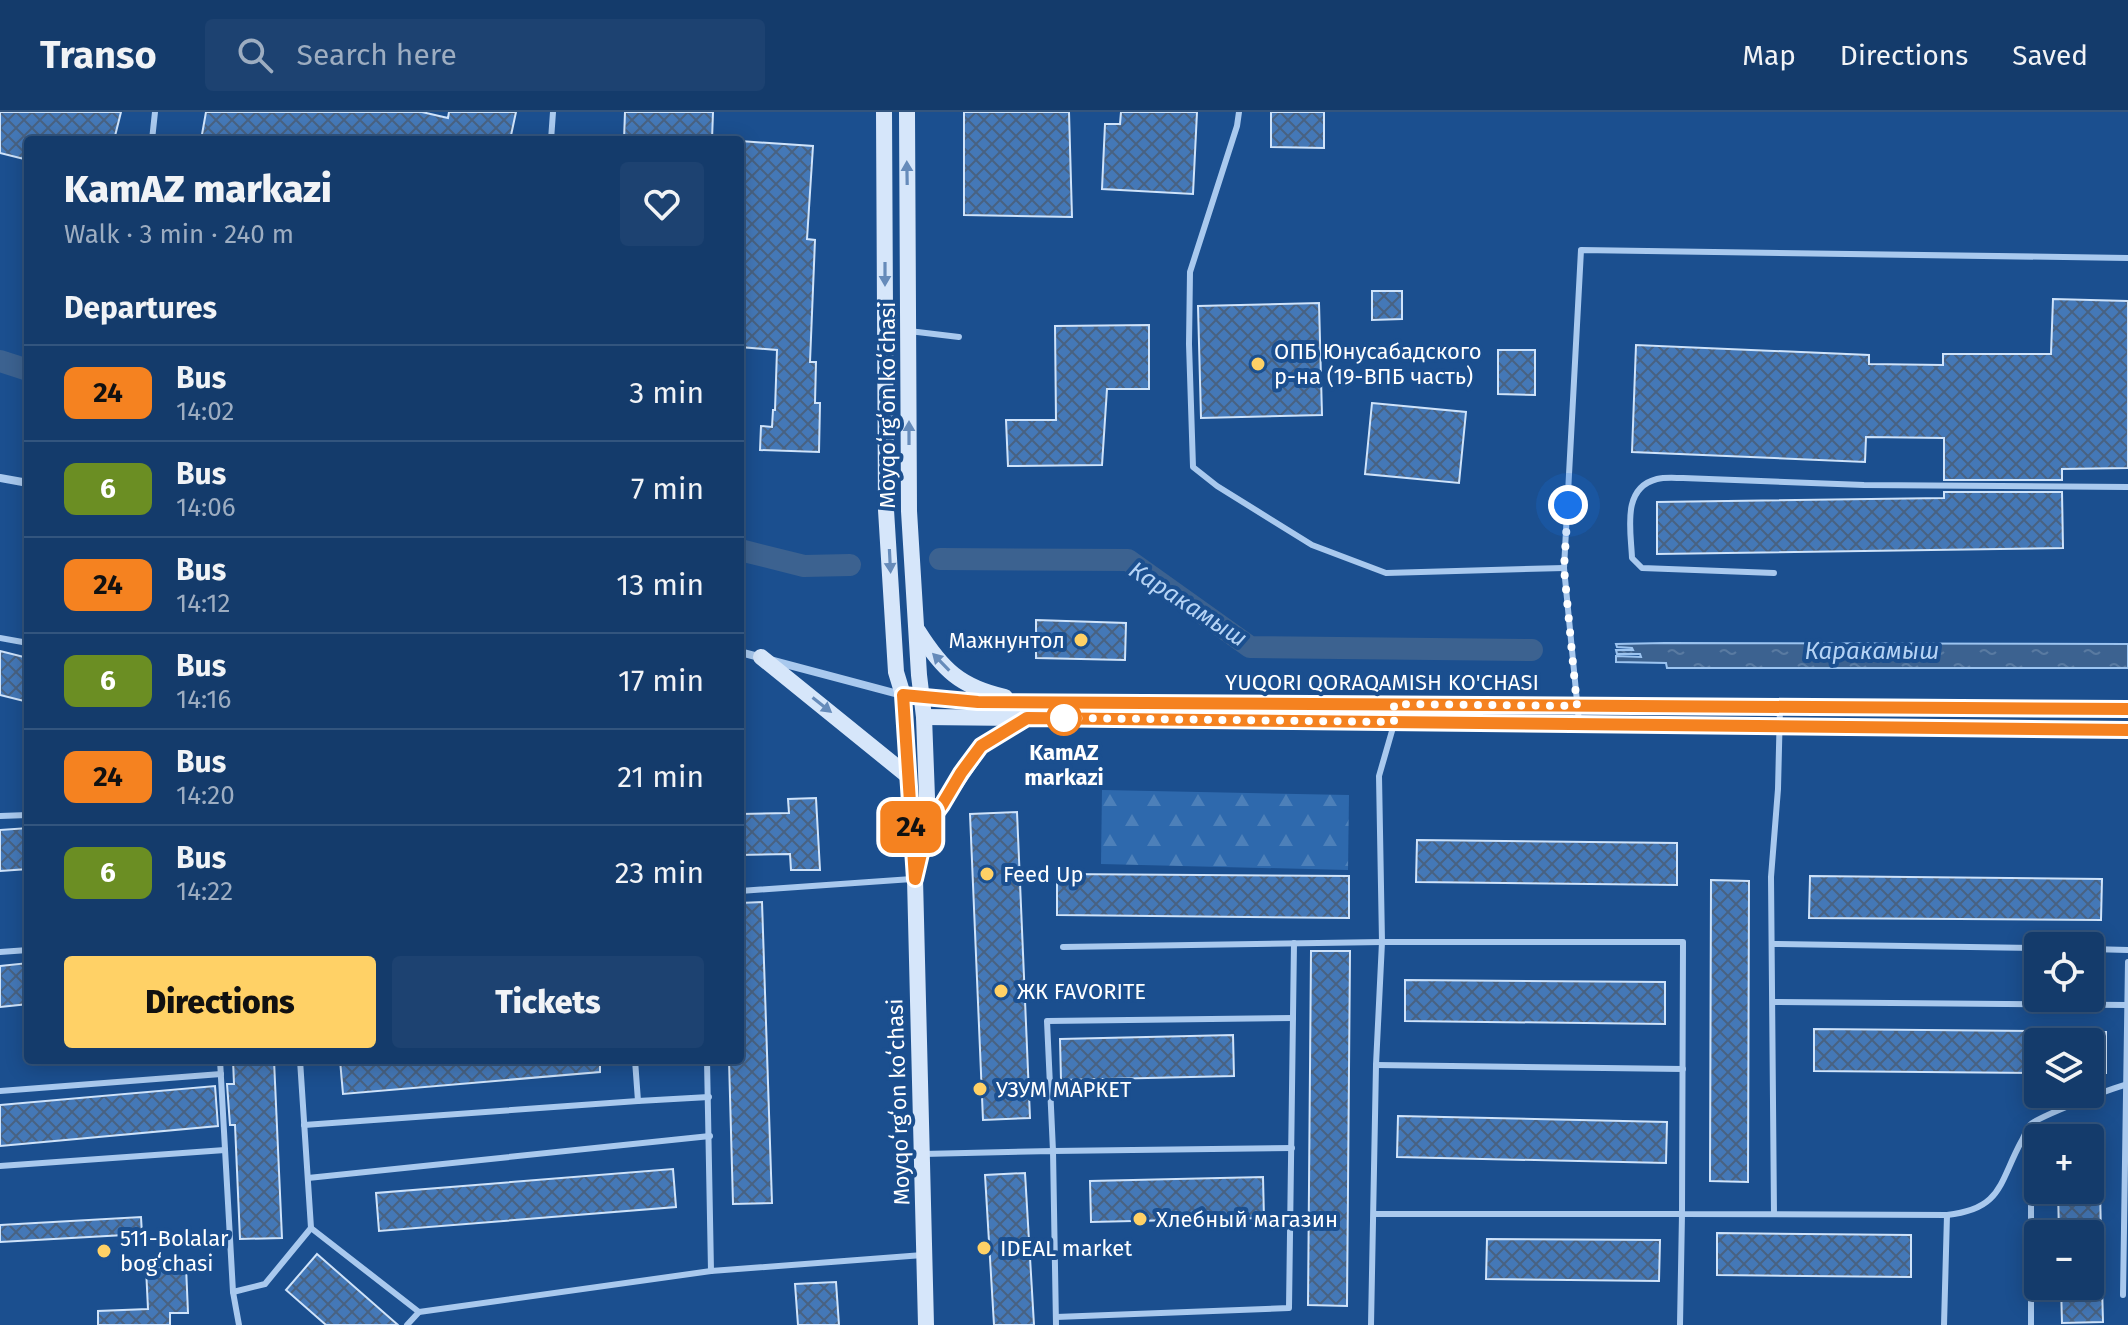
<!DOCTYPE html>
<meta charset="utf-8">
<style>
:root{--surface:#143b6b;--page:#1d4271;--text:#f1f3f6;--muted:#9dadc1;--line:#33557e;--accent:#ffd166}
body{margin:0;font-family:"Fira Sans",sans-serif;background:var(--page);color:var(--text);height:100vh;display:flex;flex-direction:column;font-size:30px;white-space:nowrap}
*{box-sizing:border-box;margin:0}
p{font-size:26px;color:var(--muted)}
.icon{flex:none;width:44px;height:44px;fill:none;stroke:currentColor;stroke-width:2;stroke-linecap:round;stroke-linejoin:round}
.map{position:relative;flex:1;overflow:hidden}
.side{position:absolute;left:24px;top:24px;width:720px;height:928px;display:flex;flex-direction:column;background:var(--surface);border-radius:8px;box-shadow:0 4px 20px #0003,0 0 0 2px var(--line)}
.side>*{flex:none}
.badge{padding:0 16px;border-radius:12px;font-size:28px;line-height:52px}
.controls{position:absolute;left:2024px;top:820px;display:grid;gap:16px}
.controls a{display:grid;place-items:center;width:80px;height:80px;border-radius:8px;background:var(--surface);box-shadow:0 4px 20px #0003,0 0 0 2px var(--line);font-size:40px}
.you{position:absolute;width:40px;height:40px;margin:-20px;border:6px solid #fff;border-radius:50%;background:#1a73e8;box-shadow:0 0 0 12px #1a73e833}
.map>.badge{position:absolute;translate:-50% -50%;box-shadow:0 0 0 4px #fff}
h2{padding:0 40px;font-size:30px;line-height:72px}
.round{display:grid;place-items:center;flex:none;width:84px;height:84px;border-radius:8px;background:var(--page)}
.overview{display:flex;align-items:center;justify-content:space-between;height:136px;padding:0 40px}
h1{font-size:38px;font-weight:800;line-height:60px}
.button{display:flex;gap:16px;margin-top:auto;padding:16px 40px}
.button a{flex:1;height:92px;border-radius:8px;background:var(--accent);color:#111;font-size:32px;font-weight:800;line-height:92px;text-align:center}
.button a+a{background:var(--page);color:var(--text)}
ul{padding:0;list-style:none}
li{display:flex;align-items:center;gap:24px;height:96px;padding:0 40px;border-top:2px solid var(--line)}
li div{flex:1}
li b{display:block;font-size:30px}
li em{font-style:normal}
li .badge{min-width:88px;font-weight:700;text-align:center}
header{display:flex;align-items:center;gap:48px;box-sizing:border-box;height:112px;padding:0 40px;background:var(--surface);border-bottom:2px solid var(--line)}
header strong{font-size:38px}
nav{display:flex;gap:44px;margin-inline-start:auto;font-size:28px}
.search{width:560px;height:72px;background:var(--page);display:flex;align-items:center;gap:20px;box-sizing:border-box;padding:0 28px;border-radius:8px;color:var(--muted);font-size:30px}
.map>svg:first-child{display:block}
</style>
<header>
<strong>Transo</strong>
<div class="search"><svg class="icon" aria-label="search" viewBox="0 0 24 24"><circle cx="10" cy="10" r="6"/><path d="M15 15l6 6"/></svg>Search here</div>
<nav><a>Map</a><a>Directions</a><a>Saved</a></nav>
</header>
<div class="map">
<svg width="2128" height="1213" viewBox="0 0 2128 1213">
<defs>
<pattern id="forest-firs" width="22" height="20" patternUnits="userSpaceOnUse" patternTransform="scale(2)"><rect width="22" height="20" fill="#2e69ad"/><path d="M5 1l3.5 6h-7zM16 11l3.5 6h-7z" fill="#4d80b9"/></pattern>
<pattern id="water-ripples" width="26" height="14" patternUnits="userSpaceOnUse" patternTransform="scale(2)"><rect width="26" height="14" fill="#3c6290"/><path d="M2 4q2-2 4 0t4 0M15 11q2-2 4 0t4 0" fill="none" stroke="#597aa1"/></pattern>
<pattern id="building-cross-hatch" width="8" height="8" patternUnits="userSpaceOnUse" patternTransform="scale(2)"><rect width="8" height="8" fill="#4478b7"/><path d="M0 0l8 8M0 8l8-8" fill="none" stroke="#486282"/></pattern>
</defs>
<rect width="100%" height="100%" fill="#1b4f8f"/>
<polygon fill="url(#forest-firs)" points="1102,678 1349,683 1348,758 1101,752"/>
<polygon fill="url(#water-ripples)" stroke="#9cc4f0" stroke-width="2" points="1665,531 2128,532 2128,556 1667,556 1666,551 1616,550 1616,544 1641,545 1640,542 1617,542 1616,538 1633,538 1632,536 1617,535 1616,532"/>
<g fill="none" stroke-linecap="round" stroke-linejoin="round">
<g stroke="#3c6290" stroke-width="22">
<polyline points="0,249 28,258"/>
<polyline points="740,438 804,454 850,453"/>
<polyline points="940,447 1128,448 1250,535 1532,538"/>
</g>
</g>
<g fill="url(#building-cross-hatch)" stroke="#cfe3fa" stroke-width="2">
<polygon points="0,0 121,0 114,28 28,28 28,48 0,41"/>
<polygon points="206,0 422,0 448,6 449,0 516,0 510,28 201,28"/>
<polygon points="625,0 713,0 712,28 624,28"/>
<polygon points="964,0 1069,0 1072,105 964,103"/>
<polygon points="1121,0 1197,0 1193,82 1102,77 1105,12 1120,12"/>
<polygon points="1271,0 1324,0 1324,36 1271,35"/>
<polygon points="740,29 813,34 807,127 815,128 810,250 816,250 815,291 820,291 819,340 760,338 761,314 772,315 773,298 775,298 777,238 740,235"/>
<polygon points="1372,179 1402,179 1402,207 1372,208"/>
<polygon points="2053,187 2128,189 2128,356 2062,357 2062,368 1944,368 1944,326 1866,325 1865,350 1632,340 1636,233 1869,243 1869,252 1943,253 1943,242 2051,242"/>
<polygon points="1319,191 1322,303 1201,306 1198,194"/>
<polygon points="1149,213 1149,277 1107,277 1102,353 1008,354 1006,308 1056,308 1055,214"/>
<polygon points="1498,238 1535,238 1535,283 1498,282"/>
<polygon points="1372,291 1466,300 1459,371 1365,362"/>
<polygon points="1944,380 2062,380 2063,436 1657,442 1657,390 1944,386"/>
<polygon points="1036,508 1126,511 1125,548 1036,546"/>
<polygon points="0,539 28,546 28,590 0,583"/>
<polygon points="816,686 820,758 791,758 790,742 740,743 740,702 789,701 788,687"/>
<polygon points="1017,700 1030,1006 983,1008 970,702"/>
<polygon points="28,716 28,757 0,759 0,718"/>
<polygon points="1417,728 1677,731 1677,773 1416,770"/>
<polygon points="1057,762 1349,764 1349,806 1057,803"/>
<polygon points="1810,764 2102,767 2101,808 1809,806"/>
<polygon points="1711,768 1749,769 1748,1070 1710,1069"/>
<polygon points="762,790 772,1091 733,1092 729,948 740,948 740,791"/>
<polygon points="1311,839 1350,839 1347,1194 1308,1193"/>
<polygon points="28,851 28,892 0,895 0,854"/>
<polygon points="1405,868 1665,870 1665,912 1405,909"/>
<polygon points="1814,917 2038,919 2038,961 1814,959"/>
<rect x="2090" y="920" width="16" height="41"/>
<polygon points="1233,923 1234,964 1061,968 1060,927"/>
<polygon points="233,948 274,948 282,1126 240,1127 235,1013 230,1013 227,972 234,972"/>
<polygon points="340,948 600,948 600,960 343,982"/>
<polygon points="215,974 218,1014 0,1034 0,993"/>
<polygon points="1398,1004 1667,1010 1666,1051 1397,1045"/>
<polygon points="673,1057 676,1095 379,1119 376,1081"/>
<polygon points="1025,1061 1034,1213 994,1213 985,1063"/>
<polygon points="1263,1065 1264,1106 1091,1110 1090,1069"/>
<polygon points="2058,1078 2100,1078 2101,1122 2059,1122"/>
<polygon points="141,1105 142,1122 0,1130 0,1113"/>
<polygon points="1717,1121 1911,1123 1911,1165 1717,1163"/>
<polygon points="1487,1127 1660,1128 1659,1169 1486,1167"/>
<polygon points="317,1142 398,1213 326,1213 286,1178"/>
<polygon points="186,1154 188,1201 170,1201 170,1213 98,1213 98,1199 148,1197 146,1156"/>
<polygon points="836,1170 839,1213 798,1213 795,1172"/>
<polygon points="2061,1174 2102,1174 2103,1210 2062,1211"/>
</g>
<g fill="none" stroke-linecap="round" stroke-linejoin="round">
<g stroke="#a9c9ee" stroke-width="6">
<polyline points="1239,0 1237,14 1190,160 1189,232 1193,355 1217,374 1312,433 1386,461 1564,456"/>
<polyline points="152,28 155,0"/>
<polyline points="551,28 553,0"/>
<polyline points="909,219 959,225"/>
<path d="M 1774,461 L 1642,456 L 1632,446 C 1631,419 1621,376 1657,367 C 1665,365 1675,366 1683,366 L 1864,373 L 2128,375"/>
<polyline points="0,526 28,531"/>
<polyline points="1579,610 1564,456 1581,138 2128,146"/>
<polyline points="0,704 28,703"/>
<polyline points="740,779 912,767"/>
<polyline points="1773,832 2038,836"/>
<path d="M 1063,835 L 1382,830 L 1683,830 L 1682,1102 L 1947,1103 C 2002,1097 1999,1071 2021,1030 C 2024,1025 2026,1018 2030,1013 C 2037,1005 2113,976 2128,972"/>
<polyline points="2090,837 2128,838"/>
<polyline points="0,840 28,838"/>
<polyline points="1773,890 2127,893"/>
<polyline points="220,948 233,1180 239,1213"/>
<polyline points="707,948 711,1159"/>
<polyline points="1376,953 1683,957"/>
<polyline points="0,979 221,962"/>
<polyline points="638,989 709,985"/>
<polyline points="304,1013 638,989 635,948"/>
<polyline points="1292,1036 1053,1039 1047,909 1293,906"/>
<polyline points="923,1042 1053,1039 1056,1213"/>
<polyline points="0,1054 225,1038"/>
<polyline points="308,1066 710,1024"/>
<polyline points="1374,1102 1682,1102 1680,1213"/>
<polyline points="1774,1102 1771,765 1778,677 1780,595"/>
<polyline points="311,1116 419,1200"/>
<polyline points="233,1180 265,1172 311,1116 300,948"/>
<polyline points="2123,1183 2128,850"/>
<polyline points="1056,1205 1289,1196 1294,831"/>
<polyline points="407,1213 419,1200 711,1159 923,1143"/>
<polyline points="1371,1213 1376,953 1382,830 1379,664 1394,612"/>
<polyline points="1944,1213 1947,1103"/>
<polyline points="2031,1213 2031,1013"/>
</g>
<g stroke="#a9c9ee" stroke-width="8">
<polyline points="0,366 28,371"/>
<polyline points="740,540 902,583"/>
</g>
<g stroke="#d6e6fa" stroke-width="16">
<polyline points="884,0 886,398 896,560 903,583 915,767 926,1213"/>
<polyline points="907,0 909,399 919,563 924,605 928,712 919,749"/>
<path d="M 918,519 C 942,557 960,575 1005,585"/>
<polyline points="761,545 908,664"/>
<polyline points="903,583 978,590 2128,597"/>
<polyline points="924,605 2128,618"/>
<polyline points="928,712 981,634 1026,607"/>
</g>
</g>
<defs><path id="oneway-solid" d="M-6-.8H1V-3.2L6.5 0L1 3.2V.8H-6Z" transform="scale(2)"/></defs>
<g fill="#668bba">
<use href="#oneway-solid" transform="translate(907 61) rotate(-91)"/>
<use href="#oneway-solid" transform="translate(885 162) rotate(90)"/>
<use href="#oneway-solid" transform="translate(909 321) rotate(-90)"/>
<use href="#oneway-solid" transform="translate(890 449) rotate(87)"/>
<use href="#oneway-solid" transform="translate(941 550) rotate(-134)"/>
<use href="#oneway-solid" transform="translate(822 593) rotate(38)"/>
</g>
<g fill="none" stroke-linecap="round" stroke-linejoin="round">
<defs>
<polyline id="line" points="2128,597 978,590 903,583 915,767 928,712 942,693 961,661 981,634 1027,606 2128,618"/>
</defs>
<use href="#line" stroke="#fff" stroke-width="18"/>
<use href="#line" stroke="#f58220" stroke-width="12"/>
<polyline stroke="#fff" stroke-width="8" stroke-dasharray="0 14.4" points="1064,606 1394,610 1394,592 1577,594 1564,456 1568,393"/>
</g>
<g fill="#ffd166" stroke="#1b4f8f" stroke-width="3">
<circle cx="1258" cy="252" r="8"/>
<circle cx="1081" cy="528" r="8"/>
<circle cx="987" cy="762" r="8"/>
<circle cx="1001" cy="879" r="8"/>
<circle cx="980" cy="977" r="8"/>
<circle cx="1140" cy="1107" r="8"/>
<circle cx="984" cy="1136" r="8"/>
<circle cx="104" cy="1139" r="8"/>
</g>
<circle fill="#fff" stroke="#f58220" stroke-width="4" cx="1064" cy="606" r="16"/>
<g text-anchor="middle" stroke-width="8" stroke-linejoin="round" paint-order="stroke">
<g font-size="22" fill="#fff" stroke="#1b4f8f" text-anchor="start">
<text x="1274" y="247">ОПБ Юнусабадского<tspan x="1274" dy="25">р-на (19-ВПБ часть)</tspan></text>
<text x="1065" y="536" text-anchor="end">Мажнунтол</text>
<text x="1003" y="770">Feed Up</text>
<text x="1017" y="887">ЖК FAVORITE</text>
<text x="996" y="985">УЗУМ МАРКЕТ</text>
<text x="1156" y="1115">Хлебный магазин</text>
<text x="120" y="1134">511-Bolalar<tspan x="120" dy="25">bogʻchasi</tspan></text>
<text x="1000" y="1144">IDEAL market</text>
</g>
<g font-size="22" fill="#fff" stroke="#1b4f8f">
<text transform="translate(887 293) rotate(-90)" y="8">Moyqoʻrgʻon koʻchasi</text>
<text x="1382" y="578">YUQORI QORAQAMISH KO'CHASI</text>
<text transform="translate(898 990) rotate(-92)" y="8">Moyqoʻrgʻon koʻchasi</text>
</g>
<g font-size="22" font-weight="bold" fill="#fff" stroke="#1b4f8f">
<text x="1064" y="648">KamAZ<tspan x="1064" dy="25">markazi</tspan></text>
</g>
<g font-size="24" font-style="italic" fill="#b5d3f5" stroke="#1b4f8f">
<text transform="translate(1188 492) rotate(33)" y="8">Каракамыш</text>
<text x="1872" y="547">Каракамыш</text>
</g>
</g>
</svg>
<div class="controls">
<a><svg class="icon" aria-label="locate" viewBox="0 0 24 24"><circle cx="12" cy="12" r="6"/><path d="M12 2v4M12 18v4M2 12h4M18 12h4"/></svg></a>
<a><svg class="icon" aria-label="layers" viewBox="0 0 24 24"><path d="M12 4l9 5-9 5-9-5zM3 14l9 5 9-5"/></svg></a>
<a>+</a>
<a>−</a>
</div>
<div class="you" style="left:1568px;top:393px"></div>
<b class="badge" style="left:911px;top:715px;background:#f58220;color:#111">24</b>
<section class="side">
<div class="overview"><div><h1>KamAZ markazi</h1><p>Walk · 3 min · 240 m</p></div><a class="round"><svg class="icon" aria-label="heart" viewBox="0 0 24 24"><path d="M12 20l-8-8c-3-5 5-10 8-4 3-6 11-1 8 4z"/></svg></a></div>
<h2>Departures</h2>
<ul>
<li><span class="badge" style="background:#f58220;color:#111">24</span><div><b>Bus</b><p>14:02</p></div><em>3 min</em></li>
<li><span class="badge" style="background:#6b8e23;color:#fff">6</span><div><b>Bus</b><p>14:06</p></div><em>7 min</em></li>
<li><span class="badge" style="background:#f58220;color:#111">24</span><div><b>Bus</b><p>14:12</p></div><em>13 min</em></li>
<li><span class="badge" style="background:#6b8e23;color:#fff">6</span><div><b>Bus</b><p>14:16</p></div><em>17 min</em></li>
<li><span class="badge" style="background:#f58220;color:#111">24</span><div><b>Bus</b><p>14:20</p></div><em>21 min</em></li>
<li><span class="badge" style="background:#6b8e23;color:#fff">6</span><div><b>Bus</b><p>14:22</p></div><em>23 min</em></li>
</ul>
<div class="button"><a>Directions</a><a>Tickets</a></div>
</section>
</div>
